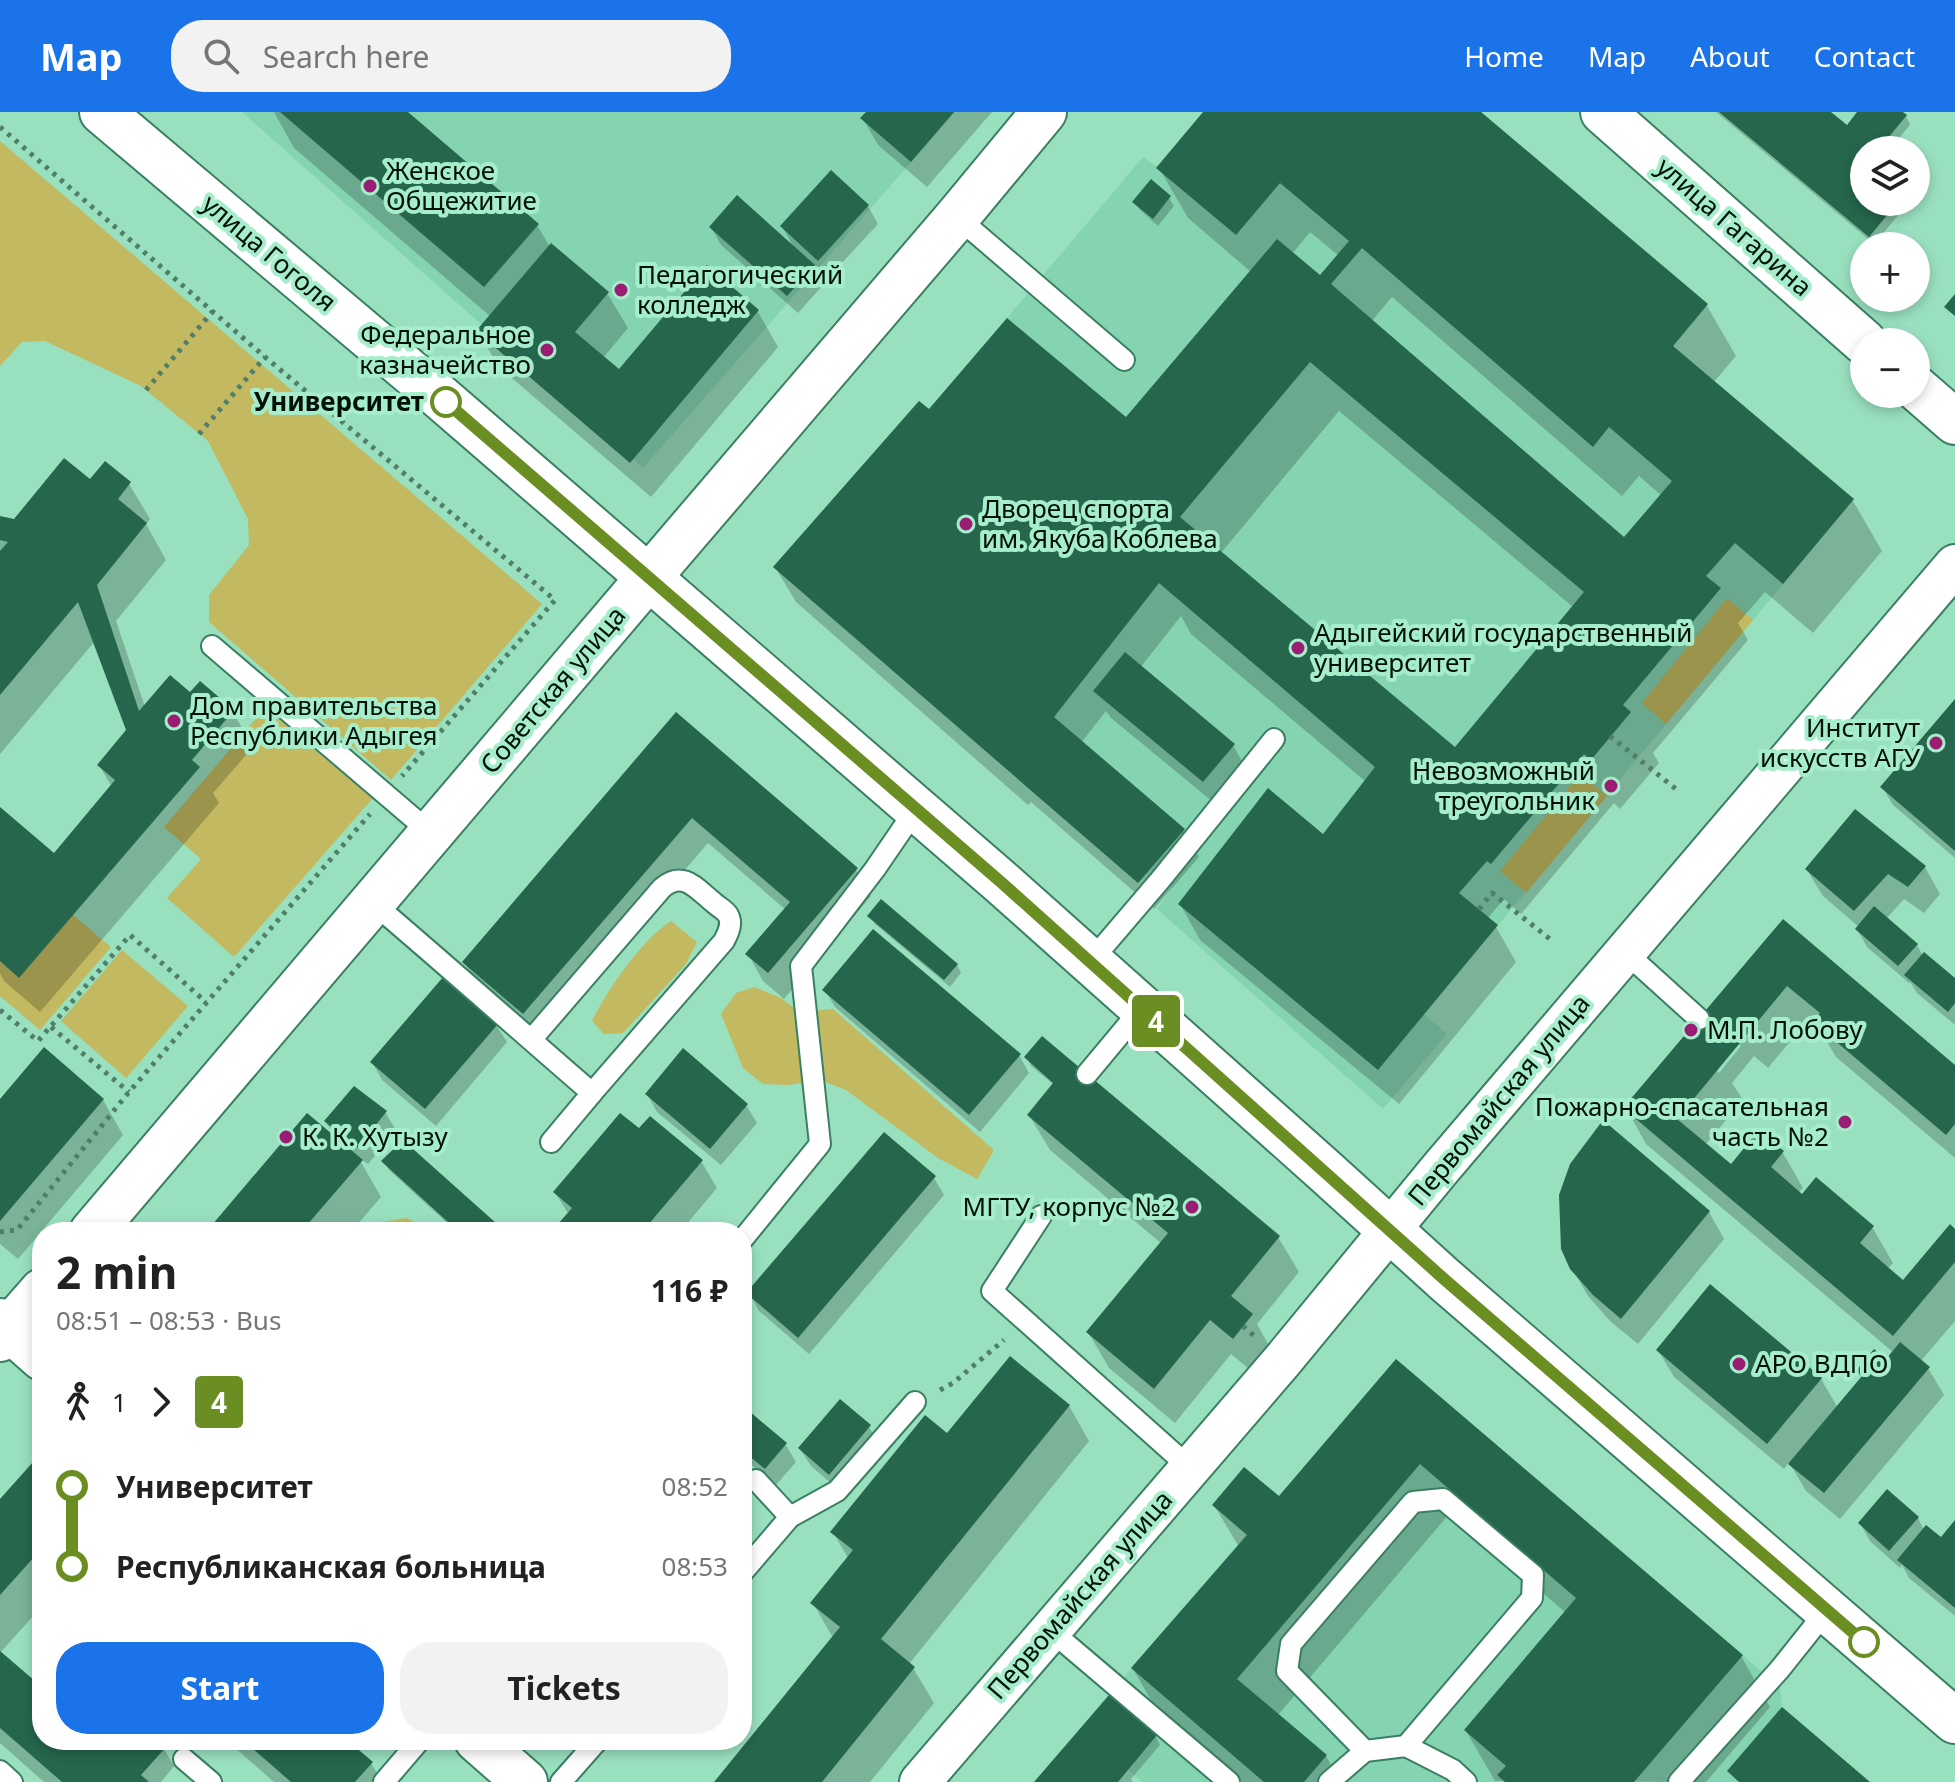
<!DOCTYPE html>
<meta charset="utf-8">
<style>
:root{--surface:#fff;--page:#f2f2f2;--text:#222;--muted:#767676;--accent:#1a73e8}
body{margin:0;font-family:"Noto Sans",sans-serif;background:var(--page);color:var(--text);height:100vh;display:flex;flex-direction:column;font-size:30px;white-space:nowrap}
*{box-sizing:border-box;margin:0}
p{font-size:26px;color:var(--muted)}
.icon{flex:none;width:44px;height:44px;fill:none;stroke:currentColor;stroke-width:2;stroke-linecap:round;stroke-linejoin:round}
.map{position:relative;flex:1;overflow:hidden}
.drawer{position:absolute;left:32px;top:1110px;width:720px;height:528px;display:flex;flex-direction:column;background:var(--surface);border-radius:32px;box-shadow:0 4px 12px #0003}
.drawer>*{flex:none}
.badge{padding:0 16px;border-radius:6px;font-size:28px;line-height:52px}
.buttons{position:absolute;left:1850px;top:24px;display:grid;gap:16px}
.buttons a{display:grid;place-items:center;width:80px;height:80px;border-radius:50%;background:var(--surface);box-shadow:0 4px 12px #0003;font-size:40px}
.map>.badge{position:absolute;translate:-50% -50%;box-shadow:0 0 0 4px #fff}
.legs{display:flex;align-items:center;gap:12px;height:88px;padding:0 24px;font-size:26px}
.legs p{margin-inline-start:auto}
.head{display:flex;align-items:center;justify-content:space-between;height:136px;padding:0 24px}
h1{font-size:44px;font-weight:700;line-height:60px}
.action{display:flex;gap:16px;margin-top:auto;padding:16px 24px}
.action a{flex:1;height:92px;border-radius:32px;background:var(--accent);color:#fff;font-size:32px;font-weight:700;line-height:92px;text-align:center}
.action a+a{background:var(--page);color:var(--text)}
ul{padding:0 24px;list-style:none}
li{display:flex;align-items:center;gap:28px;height:80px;font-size:30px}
li i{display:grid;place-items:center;width:12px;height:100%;margin:0 10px;background:currentColor}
li i::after{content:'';width:20px;height:20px;margin:-10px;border:6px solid;border-radius:50%;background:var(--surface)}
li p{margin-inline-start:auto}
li:first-child i{background:linear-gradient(#0000 50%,currentColor 0)}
li:last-child i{background:linear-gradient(currentColor 50%,#0000 0)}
header{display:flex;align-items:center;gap:48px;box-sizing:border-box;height:112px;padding:0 40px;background:var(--accent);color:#fff}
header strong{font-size:38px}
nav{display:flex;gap:44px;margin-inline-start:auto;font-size:28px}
.search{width:560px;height:72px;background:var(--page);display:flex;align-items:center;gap:20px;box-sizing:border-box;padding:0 28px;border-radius:32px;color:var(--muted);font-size:30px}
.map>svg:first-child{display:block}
</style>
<header>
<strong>Map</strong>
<div class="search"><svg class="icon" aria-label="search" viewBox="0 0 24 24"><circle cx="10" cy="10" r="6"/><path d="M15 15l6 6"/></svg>Search here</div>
<nav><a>Home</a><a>Map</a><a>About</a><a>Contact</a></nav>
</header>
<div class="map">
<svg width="1955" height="1670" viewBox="0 0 1955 1670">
<rect width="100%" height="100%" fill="#99e0bf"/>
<g fill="#85d4b1">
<polygon points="242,0 955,0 643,356"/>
<polygon points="1481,0 1708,192 1673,235 1854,387 1424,902 1447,922 1383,997 1157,797 1172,776 1151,758 1138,771 773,455 919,289 930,297 1143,45 1157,55"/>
<polygon points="1396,1247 1780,1575 1782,1595 1870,1670 1142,1670 1080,1617"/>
</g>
<g fill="#c2b960">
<polygon points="0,29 542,492 391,668 209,510 209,483 249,433 248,407 208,329 141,274 45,229 22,230 0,254"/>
<polygon points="1727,486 1753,508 1666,612 1642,591"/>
<polygon points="265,596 373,686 234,845 167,786 201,747 164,715"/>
<polygon points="1580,662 1607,684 1526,781 1500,759"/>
<polygon points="73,803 111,835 40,918 0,884 0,849 19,866"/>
<path d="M 671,809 L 697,830 L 686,852 L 623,921 L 604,922 L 592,909 C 608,876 641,829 671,809 Z"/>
<polygon points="122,838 188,894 126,966 61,909"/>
<polygon points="754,875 779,885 800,900 833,897 994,1038 977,1067 938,1046 846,978 820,968 788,973 763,972 743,956 721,902 736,881"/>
<polygon points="407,1106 434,1120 332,1120 346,1110 369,1112"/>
</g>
<g fill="#0003" fill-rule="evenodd">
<polygon points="274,0 405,0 537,113 550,135 607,181 628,216 603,246 619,259 707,156 758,200 778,235 651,385 499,255 478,220 491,205 294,36"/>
<polygon points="868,0 992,0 927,75 878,33 863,7"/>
<path d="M 1206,0 L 1478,0 L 1707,194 L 1736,244 L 1713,271 L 1853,389 L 1882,439 L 1813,521 L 1765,480 L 1738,511 L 1748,528 L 1653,641 L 1659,651 L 1620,697 L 1614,691 L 1521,802 L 1504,787 L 1487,807 L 1496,815 L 1516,850 L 1399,992 L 1200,828 L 1180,792 L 1323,725 L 1366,670 L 1191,522 L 1181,504 L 1140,556 L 1233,633 L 1248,660 L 1219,695 L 1111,606 L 1106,599 L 1081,631 L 1184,718 L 1199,745 L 1154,797 L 1031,690 L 1028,693 L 796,490 L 775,455 L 929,300 L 1126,308 L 1251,160 L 1188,106 L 1159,56 ZM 1310,120 L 1339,144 L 1320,166 L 1292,142 ZM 1392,185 L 1622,384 L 1639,364 L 1662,384 L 1624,428 L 1371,210 ZM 1339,299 L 1573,495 L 1455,638 L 1221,441 Z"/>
<polygon points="1716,0 1828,0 1847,16 1860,0 1900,0 1906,4 1910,13 1889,38 1864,38 1864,90 1894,90 1901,100 1874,132"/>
<polygon points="1169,86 1174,94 1158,114 1140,98 1135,90"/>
<polygon points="868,94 878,112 829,165 812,152 824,172 798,201 721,133 711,115 794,136 782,114"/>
<polygon points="91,370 129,372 150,407 146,412 166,448 116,509 145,595 190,583 200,572 233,600 253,635 213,681 219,691 40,900 4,869 0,861 0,698 54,743 112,675 99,653 128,619 95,529 0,642 0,406 14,409"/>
<polygon points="1955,590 1955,746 1893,693 1883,676"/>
<polygon points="677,603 856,758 871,784 784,887 763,869 748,842 786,798 708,731 539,928 480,877 464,850"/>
<polygon points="1855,700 1925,755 1940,782 1924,801 1904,787 1886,807 1917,833 1923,844 1955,869 1955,913 1917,881 1910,870 1909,871 1867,835 1857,817 1859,815 1823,784 1807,758"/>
<polygon points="870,804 957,853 961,861 950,875 875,812"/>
<path d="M 1783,810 L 1955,955 L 1955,1046 L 1836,945 L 1820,918 L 1808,908 L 1768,956 L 1754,944 L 1732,971 L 1743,988 L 1705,1033 L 1731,1055 L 1783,1041 L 1803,1076 L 1798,1081 L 1872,1115 L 1893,1151 L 1887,1157 L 1903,1170 L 1955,1119 L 1955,1209 L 1920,1250 L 1928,1256 L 1944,1283 L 1840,1407 L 1806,1379 L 1789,1350 L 1784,1357 L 1674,1265 L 1658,1238 L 1711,1175 L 1821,1267 L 1838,1296 L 1862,1267 L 1858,1260 L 1886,1250 L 1894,1241 L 1646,1032 L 1626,996 ZM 1738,931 L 1741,934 L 1719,961 L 1716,958 Z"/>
<polygon points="825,878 1019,943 1029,961 980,1020 835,895"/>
<polygon points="496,913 507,930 436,1014 382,968 372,950"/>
<polygon points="1027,945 1278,1125 1299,1160 1257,1212 1272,1239 1254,1261 1231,1242 1175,1311 1109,1256 1088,1220 1162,1132 1050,1038 1029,1003 1054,973 1031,954"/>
<polygon points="647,982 746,993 757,1011 721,1053 657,1000"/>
<polygon points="103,988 123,1023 18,1147 0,1132 0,990"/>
<polygon points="385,1000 396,1018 368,1052 358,1045 381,1085 351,1120 208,1120 337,1028 326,1010"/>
<polygon points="640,1019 701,1049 717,1076 680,1120 554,1120 569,1103 555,1080"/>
<polygon points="384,1050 503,1120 457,1120 389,1058"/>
<polygon points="934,1066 944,1083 809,1242 759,1199 749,1181"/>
<polygon points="1709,1100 1724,1127 1638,1232 1611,1210 1588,1184 1572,1156"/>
<polygon points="1396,1250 1741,1544 1770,1595 1706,1670 1495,1669 1466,1619 1566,1501 1450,1401 1278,1603 1326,1644 1341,1670 1236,1670 1162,1607 1133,1557 1239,1435 1214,1393 1280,1387"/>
<polygon points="1069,1294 1089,1329 909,1552 913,1556 934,1591 870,1670 716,1670 833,1526 813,1491 848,1446 833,1420"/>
<polygon points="742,1310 785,1332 796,1350 776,1373 742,1345"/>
<polygon points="869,1315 880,1332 840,1379 811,1354 800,1337"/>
<polygon points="42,1361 42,1494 0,1541 0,1390"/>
<polygon points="1918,1406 1924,1418 1942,1428 1955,1411 1955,1504 1909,1466 1902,1453 1900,1456 1870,1429 1860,1411"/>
<polygon points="0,1542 42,1579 42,1628 154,1628 164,1637 174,1654 161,1670 44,1670 0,1631"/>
<polygon points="1109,1585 1156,1625 1160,1633 1131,1667 1133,1670 1037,1670"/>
<polygon points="226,1628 344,1628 371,1651 382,1670 274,1670"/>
<polygon points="603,1628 626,1628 616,1639"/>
</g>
<g fill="#26664d" fill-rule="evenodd">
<polygon points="280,0 408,0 539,112 484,175"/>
<polygon points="866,0 954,0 911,50 860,6"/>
<path d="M 1203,0 L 1481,0 L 1708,192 L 1673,234 L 1854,387 L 1783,472 L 1735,431 L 1706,464 L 1721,476 L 1623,593 L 1631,600 L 1591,648 L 1584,642 L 1491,752 L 1487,749 L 1459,781 L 1498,813 L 1378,958 L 1178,792 L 1268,676 L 1323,722 L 1375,655 L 1159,471 L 1054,605 L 1185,717 L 1138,771 L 773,455 L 919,289 L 929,297 L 1007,206 L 1126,305 L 1277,127 L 1320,163 L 1349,129 L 1280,71 L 1236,123 L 1156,56 ZM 1362,136 L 1593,335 L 1609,315 L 1672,369 L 1624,425 L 1331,172 ZM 1310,250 L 1584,480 L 1455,635 L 1180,405 Z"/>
<polygon points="1719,0 1831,0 1847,13 1857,0 1903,0 1907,3 1878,38 1864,38 1864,55 1861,59 1864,62 1864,90 1898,90 1869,125"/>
<polygon points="831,58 869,93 818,149 780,114"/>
<polygon points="1151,67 1171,84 1153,107 1132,90"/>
<polygon points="737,83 815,153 787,184 709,115"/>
<polygon points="551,131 609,180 575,220 619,257 707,153 759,198 630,351 476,219"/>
<polygon points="1955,182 1955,204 1944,195"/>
<polygon points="64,346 90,367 105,349 131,370 118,387 147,411 97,473 139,599 170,563 190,580 200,569 234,598 192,648 200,655 19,866 0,849 0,695 54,741 115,668 97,653 126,618 78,490 0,583 0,439 8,430 0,428 0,404 14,407"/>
<polygon points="1125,540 1235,632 1203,670 1093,579"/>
<polygon points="1955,587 1955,739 1880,675"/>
<polygon points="676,600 858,756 768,861 745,842 790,790 692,706 523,902 462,850"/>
<polygon points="1855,697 1926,754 1908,775 1888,762 1854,799 1805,757"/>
<polygon points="881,787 958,852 944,868 867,804"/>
<polygon points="1874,794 1918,832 1898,854 1855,817"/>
<polygon points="1783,807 1955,953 1955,1012 1946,1023 1813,910 1820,901 1787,874 1677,1007 1731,1052 1759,1018 1784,1039 1771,1055 1802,1082 1816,1065 1874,1114 1860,1131 1903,1168 1950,1112 1955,1117 1955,1150 1893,1224 1623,996"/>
<polygon points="873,817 1021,942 969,1003 822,878"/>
<polygon points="1924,840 1955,866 1955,891 1948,900 1904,863"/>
<polygon points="444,864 498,912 425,997 370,950"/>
<polygon points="1042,924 1280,1124 1231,1184 1253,1202 1233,1227 1210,1208 1154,1277 1086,1220 1168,1121 1027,1003 1053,971 1024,945"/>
<polygon points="44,935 104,987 0,1109 0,987"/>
<polygon points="683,936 748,992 710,1037 645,982"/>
<polygon points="354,974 387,999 357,1036 324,1009"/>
<polygon points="307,1001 363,1048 301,1120 206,1120"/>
<polygon points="620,1001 639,1016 650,1004 703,1048 642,1120 551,1120 572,1096 553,1080"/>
<polygon points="1603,1008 1710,1099 1621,1207 1593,1183 1570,1157 1561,1137 1559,1083 1570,1052"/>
<polygon points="884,1020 936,1064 798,1226 746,1181"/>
<polygon points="403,1028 506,1120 459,1120 381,1049"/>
<polygon points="1710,1172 1822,1266 1767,1332 1656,1238"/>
<polygon points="1900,1230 1930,1255 1824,1381 1788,1352 1862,1264 1856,1259 1874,1237 1886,1247"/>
<polygon points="1010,1244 1070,1293 881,1527 915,1555 822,1670 714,1670 840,1515 810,1491 853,1438 830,1420 925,1303 947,1321"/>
<polygon points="1396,1247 1743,1543 1634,1670 1505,1670 1497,1663 1506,1654 1464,1618 1576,1486 1420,1352 1237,1567 1327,1643 1304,1670 1264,1670 1131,1556 1247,1423 1212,1393 1244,1355 1279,1384"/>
<polygon points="840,1287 871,1313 829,1363 798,1336"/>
<polygon points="749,1299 787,1331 765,1357 742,1338 742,1307"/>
<polygon points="33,1350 42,1358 42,1451 35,1444 0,1483 0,1387"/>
<polygon points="1887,1377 1919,1405 1889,1439 1858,1411"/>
<polygon points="1955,1408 1955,1496 1897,1448 1926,1413 1941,1425"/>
<polygon points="0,1539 42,1575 42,1628 157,1628 166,1635 141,1663 149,1670 62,1670 0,1616"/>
<polygon points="1109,1583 1157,1623 1118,1670 1034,1670"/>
<polygon points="1782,1595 1870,1670 1739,1670 1727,1659"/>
<polygon points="243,1628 347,1628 373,1650 355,1670 291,1670"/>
</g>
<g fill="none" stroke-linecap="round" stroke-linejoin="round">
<defs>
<g id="service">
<polyline points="957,105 1124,248"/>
<polyline points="212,534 432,722"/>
<path d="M 372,790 C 446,853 519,918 592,981 L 724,829 C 728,821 733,812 728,803 C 725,798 717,794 713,790 C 696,776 683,758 662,776 L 531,928"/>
<polyline points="1625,840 1699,907"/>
<polyline points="1091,849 1161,767 1274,627"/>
<polyline points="1087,962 1142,896"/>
<polyline points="551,1030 592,981"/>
<polyline points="1041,1104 992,1179 1189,1355"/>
<polyline points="742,1128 820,1032 801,854 875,757 916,697"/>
<polyline points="756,1368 790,1405"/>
<polyline points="742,1461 790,1405 837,1379 915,1290"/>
<polyline points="1050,1518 1229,1670"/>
<polyline points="1365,1639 1287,1559 1291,1532 1413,1390 1443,1387 1533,1463 1532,1486 1406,1634"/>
<polyline points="184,1647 211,1670"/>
<polyline points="0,1659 12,1670"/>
<polyline points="384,1670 420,1628"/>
<polyline points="561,1670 598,1628"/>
<polyline points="1329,1670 1365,1639 1406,1634 1453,1658 1466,1670"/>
<polyline points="1679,1670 1780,1557 1827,1498"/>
</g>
<polyline id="minor" points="920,1670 1283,1248 1441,1056 1955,453"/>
<g id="tertiary">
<polyline points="649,465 957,105 1044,0"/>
<polyline points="0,1209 42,1246"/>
<polyline points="477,1628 525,1670"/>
</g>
<g id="secondary">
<polyline points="102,0 440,285 1002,771 1325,1059 1444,1167 1955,1609"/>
<polyline points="92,1120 649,465"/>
<polyline points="0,1227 42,1179"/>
</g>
<g id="primary">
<polyline points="1603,0 1864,230"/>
<polyline points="1916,276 1955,310"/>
</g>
</defs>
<use href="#service" stroke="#3a7f62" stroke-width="24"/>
<use href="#minor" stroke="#3a7f62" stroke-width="44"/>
<use href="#tertiary" stroke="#3a7f62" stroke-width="48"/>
<use href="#secondary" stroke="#3a7f62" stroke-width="48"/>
<use href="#primary" stroke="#3a7f62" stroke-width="48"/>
<g stroke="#507e68" stroke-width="5" stroke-dasharray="4 6" stroke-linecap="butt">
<polyline points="0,15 265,245 555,488 402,664"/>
<polyline points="146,278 213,199"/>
<polyline points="199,322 265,245"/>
<polyline points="1610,624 1676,677"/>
<polyline points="1479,797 1492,781 1550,827"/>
<polyline points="0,898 38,929 130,823 206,890"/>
<polyline points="51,915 129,980"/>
<polyline points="0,1120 17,1118 129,980 370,702"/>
<polyline points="1243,1214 1254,1224"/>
<polyline points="940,1278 953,1271 1004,1228"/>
</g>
<use href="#service" stroke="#fff" stroke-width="20"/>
<use href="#minor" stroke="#fff" stroke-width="40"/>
<use href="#tertiary" stroke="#fff" stroke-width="44"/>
<use href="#secondary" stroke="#fff" stroke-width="44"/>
<use href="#primary" stroke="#fff" stroke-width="44"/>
</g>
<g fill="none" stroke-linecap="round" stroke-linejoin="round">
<defs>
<polyline id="line-1" points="446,290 1002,771 1444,1167 1864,1530"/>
</defs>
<use href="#line-1" stroke="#fff" stroke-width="18"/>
<use href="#line-1" stroke="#6b8e23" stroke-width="12"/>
</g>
<g fill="#9a1c73" stroke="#a6edcc" stroke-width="3">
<circle cx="370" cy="74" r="8"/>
<circle cx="621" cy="178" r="8"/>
<circle cx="547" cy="238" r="8"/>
<circle cx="966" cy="412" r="8"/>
<circle cx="1298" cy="536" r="8"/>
<circle cx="174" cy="609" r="8"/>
<circle cx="1936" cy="631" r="8"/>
<circle cx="1611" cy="674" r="8"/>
<circle cx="1691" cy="918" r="8"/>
<circle cx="1845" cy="1010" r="8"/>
<circle cx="286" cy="1025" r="8"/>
<circle cx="1192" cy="1095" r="8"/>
<circle cx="1739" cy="1252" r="8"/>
</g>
<g fill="#fff" stroke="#6b8e23" stroke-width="4">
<circle cx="446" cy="290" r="14"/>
<circle cx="1864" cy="1530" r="14"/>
</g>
<g text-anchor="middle" stroke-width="8" stroke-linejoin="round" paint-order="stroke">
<g font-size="26" fill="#001208" stroke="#a6edcc" text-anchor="start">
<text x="386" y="68">Женское<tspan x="386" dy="30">Общежитие</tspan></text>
<text x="637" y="172">Педагогический<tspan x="637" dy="30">колледж</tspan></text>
<text x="531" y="232" text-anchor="end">Федеральное<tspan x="531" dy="30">казначейство</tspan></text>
<text x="982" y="406">Дворец спорта<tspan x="982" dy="30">им. Якуба Коблева</tspan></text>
<text x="1314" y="530">Адыгейский государственный<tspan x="1314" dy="30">университет</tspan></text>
<text x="190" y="603">Дом правительства<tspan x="190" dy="30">Республики Адыгея</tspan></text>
<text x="1920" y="625" text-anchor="end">Институт<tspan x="1920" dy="30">искусств АГУ</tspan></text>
<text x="1595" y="668" text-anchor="end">Невозможный<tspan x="1595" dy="30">треугольник</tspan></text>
<text x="1707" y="927">М.П. Лобову</text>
<text x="1829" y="1004" text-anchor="end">Пожарно-спасательная<tspan x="1829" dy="30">часть №2</tspan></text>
<text x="302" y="1034">К. К. Хутызу</text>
<text x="1176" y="1104" text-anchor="end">МГТУ, корпус №2</text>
<text x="1755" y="1261">АРО ВДПО</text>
</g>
<g font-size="26" fill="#001208" stroke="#a6edcc">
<text transform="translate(1734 115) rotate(41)" y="9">улица Гагарина</text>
<text transform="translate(269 141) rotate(40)" y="9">улица Гоголя</text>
<text transform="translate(553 578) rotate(-50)" y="9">Советская улица</text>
<text transform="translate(1499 988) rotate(-50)" y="9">Первомайская улица</text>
<text transform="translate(1080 1483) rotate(-49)" y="9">Первомайская улица</text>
</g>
<g font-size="26" font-weight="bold" fill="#001208" stroke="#a6edcc" text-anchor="end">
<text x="424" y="299">Университет</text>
</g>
</g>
</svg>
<div class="buttons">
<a><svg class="icon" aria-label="layers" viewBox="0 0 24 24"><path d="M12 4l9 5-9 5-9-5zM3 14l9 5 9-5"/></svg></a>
<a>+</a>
<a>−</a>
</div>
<b class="badge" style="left:1156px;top:909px;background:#6b8e23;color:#fff">4</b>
<section class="drawer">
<div class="head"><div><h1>2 min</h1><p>08:51 – 08:53 · Bus</p></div><b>116 ₽</b></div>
<div class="legs"><svg class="icon" aria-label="walk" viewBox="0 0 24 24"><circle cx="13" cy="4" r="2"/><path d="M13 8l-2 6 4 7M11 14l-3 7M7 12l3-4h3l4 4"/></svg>1<svg class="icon" aria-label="forward" viewBox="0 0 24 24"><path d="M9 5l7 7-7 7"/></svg><b class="badge" style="background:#6b8e23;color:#fff">4</b></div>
<ul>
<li><i style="color:#6b8e23"></i><b>Университет</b><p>08:52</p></li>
<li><i style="color:#6b8e23"></i><b>Республиканская больница</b><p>08:53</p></li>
</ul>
<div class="action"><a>Start</a><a>Tickets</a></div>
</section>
</div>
